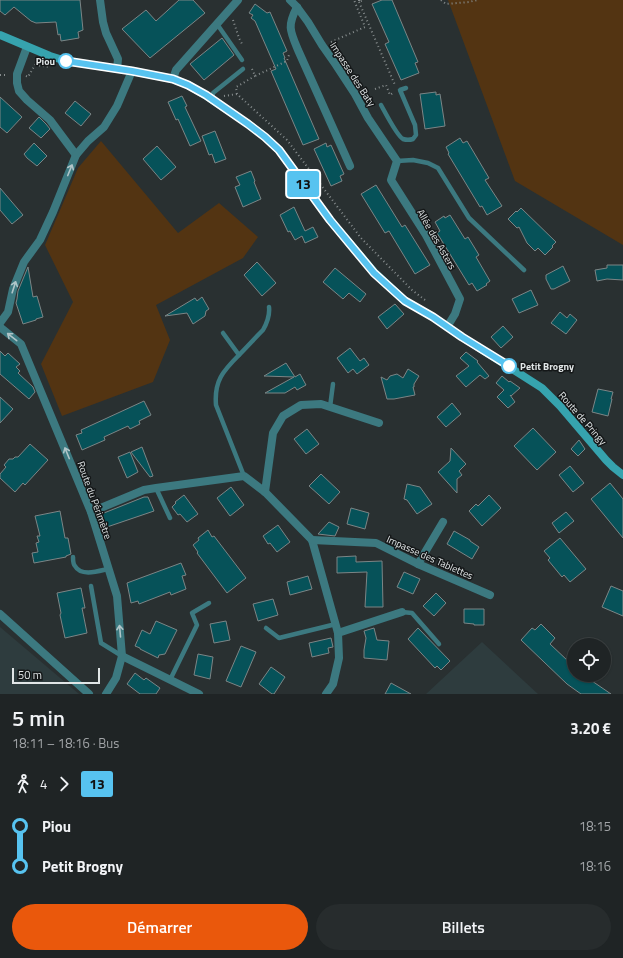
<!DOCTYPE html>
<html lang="fr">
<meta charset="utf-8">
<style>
:root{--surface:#1f2425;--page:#272c2d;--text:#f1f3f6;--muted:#a1a4a7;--line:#3c4142;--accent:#ea580c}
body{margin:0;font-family:"Titillium Web",sans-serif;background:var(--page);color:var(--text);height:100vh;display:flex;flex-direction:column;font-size:15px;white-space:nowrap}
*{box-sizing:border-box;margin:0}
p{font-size:13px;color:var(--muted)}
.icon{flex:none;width:22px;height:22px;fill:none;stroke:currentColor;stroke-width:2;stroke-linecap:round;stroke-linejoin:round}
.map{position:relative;height:694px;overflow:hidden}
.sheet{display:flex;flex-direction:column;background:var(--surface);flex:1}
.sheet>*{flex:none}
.badge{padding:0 8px;border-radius:3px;font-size:14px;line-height:26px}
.fabs{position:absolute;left:567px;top:638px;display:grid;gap:8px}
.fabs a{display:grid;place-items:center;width:44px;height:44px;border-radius:50%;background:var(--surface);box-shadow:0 1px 3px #0004,0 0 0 1px var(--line);font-size:20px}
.scale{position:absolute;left:12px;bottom:10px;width:88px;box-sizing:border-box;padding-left:4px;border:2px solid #e1e6e7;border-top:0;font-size:11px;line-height:14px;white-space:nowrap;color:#e1e6e7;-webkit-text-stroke:3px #141718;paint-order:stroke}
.map>.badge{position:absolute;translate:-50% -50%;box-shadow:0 0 0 2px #fff}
.legs{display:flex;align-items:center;gap:6px;height:44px;padding:0 12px;font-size:13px}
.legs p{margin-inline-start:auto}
.headline{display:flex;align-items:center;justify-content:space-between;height:68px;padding:0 12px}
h1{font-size:22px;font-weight:600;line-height:30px}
.button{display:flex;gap:8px;margin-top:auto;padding:8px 12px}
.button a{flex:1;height:46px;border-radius:24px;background:var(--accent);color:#fff;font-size:16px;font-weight:600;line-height:46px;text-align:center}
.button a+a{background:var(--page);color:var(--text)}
ul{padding:0 12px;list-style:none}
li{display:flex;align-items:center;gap:14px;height:40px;font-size:15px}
li i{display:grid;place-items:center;width:6px;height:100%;margin:0 5px;background:currentColor}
li i::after{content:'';width:10px;height:10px;margin:-5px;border:3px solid;border-radius:50%;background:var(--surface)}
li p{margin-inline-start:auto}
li:first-child i{background:linear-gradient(#0000 50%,currentColor 0)}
li:last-child i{background:linear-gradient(currentColor 50%,#0000 0)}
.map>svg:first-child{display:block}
</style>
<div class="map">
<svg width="623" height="694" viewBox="0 0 623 694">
<rect width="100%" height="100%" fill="#293031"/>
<g fill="#2e3c3e">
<polygon points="0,627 79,694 0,694"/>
<polygon points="482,642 538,694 426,694"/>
</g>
<g fill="#533412">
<polygon points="448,0 623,0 623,245 515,181"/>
<polygon points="101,141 178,233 219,203 258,237 243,258 156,305 170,340 153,382 62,416 41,364 73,302 45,245 78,168"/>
</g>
<g fill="#065259" stroke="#7c8586">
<polygon points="0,0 80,0 83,30 78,32 79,38 61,41 60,34 58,35 56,22 36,23 31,21 14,7 5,15 0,11"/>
<polygon points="179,0 193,0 205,13 150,58 122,29 146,10 156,21"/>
<polygon points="382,0 392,0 418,62 415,63 419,73 401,80 385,44 389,42 372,4"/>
<polygon points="255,4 267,13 270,12 287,51 283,53 285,58 284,58 319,139 303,145 271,71 276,69 255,21 251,18 253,15 249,13"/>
<polygon points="222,38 234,55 204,80 190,64"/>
<polygon points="436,92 436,95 440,94 445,126 425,129 420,94"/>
<polygon points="182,96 187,106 185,107 201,141 190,146 178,119 176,120 168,102"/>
<polygon points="0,97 22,117 7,133 0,127"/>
<polygon points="75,101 91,114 81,126 65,113"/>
<polygon points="39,117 46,124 50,129 41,138 29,128"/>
<polygon points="215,131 226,159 215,163 212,154 209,155 202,136"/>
<polygon points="460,138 463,143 467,141 473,151 489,178 485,180 502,206 487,215 482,206 480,207 448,154 449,153 446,147"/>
<polygon points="34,143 47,156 37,166 27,158 24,154"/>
<polygon points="326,143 327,147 331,145 344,174 340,176 342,181 331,186 314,149"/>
<polygon points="157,146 176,167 161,180 143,159"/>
<polygon points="251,171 255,181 254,182 261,199 243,207 235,187 240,185 236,177"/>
<polygon points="376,185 402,227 405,225 430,265 415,274 389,231 385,233 361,194"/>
<polygon points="0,188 23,215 12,224 0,210"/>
<polygon points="294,207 305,231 313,227 318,237 305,243 302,236 295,240 290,231 288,232 280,215"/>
<polygon points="521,208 556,242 552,246 553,247 545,255 538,248 535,251 527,243 519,227 517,228 508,219 516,211 517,212"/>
<polygon points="450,215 465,239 468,237 479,255 476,257 490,281 486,284 487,285 477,291 472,283 469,285 437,233 440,231 435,222 444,216 445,218"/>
<polygon points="257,262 276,283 262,296 244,275"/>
<polygon points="607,265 623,265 623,280 607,279 597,281 595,270 607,268"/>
<polygon points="563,266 570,281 554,289 551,289 546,279 546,275"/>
<polygon points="28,267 33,297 37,296 43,317 36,319 36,320 23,324 16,303 17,299 18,291"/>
<polygon points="335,268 366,294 360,302 349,293 343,299 323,282"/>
<polygon points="531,290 538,305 519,313 512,299"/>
<polygon points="202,297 209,309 206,311 205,316 193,324 187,313 165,316 195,298 197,301"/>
<polygon points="395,304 404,314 387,329 378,317"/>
<polygon points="560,312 567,318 570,314 577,320 566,334 551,323"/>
<polygon points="503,326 513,337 501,348 491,337"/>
<polygon points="350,348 360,361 364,358 369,365 357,374 353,369 348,373 337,358"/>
<polygon points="0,351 5,356 8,353 20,364 16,367 20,371 18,373 33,387 35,392 29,399 0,374"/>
<polygon points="466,352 478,361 477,362 489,376 485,379 480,375 466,387 456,376 469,366 460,358"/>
<polygon points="286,363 295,377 300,374 306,385 297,390 295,387 285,393 265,393 294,377 264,376"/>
<polygon points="408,369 419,376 414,384 414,387 413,387 415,395 394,399 387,399 381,377 387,380 390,376 397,374 403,378"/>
<polygon points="502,376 509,382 510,381 520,388 511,396 510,395 515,402 508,408 497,397 504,390 496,383"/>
<polygon points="598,389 613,392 611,399 612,399 608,416 592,412"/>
<polygon points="0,397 13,409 0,423"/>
<polygon points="144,401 151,415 139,421 140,424 130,429 128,426 104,437 105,440 82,450 76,435 82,433 81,430"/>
<polygon points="452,403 461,414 446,427 437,417"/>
<polygon points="533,428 556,452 537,470 514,446"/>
<polygon points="307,429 319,444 306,454 294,439"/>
<polygon points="579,440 585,449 578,456 571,449"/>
<polygon points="30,444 48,460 25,485 23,483 15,492 0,478 0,474 6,467 4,465 9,459 13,459 15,457 18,457"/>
<polygon points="142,447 153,476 150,477 131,452"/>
<polygon points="451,448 466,464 459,471 462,475 457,479 457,493 438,472 450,461"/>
<polygon points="130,452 138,472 127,478 118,457"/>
<polygon points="570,466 584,483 573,492 559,475"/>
<polygon points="321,474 340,492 329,504 309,486"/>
<polygon points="610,483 623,499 623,538 591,499"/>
<polygon points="407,484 420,487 432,504 417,514 407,500 404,499"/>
<polygon points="231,487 244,505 230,516 217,498"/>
<polygon points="184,495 198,514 187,522 180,514 178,515 172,507 176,503 175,502"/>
<polygon points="489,495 501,508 482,526 469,511 476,504 478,506"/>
<polygon points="144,497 148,497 154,511 104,528 99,515"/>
<polygon points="351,508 369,513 365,529 347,524"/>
<polygon points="60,511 65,538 68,538 71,554 66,556 66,557 34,563 32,553 38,552 36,543 39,542 37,536 40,536 35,516"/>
<polygon points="566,512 574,521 559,533 552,523"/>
<polygon points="329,522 339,527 335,536 318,534"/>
<polygon points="278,525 290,542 277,552 270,543 268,544 263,536"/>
<polygon points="208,530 212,537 214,536 246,578 227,593 197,553 198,552 193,545 199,540 198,538"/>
<polygon points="454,531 470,540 470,541 479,547 472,559 447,544"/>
<polygon points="560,538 586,569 570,582 564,575 562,577 548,560 550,558 544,551"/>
<polygon points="356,556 356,562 382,561 383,607 365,607 367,572 337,573 337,557"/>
<polygon points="181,563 186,575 182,576 186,589 171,595 170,592 139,604 138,601 131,603 127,583"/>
<polygon points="404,572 420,579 413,594 397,587"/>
<polygon points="308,576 312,589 290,595 287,582"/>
<polygon points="611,586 623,591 623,616 602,607"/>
<polygon points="81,588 85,608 82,608 87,633 65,638 60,615 61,613 57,593"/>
<polygon points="436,593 446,603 434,616 423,606"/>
<polygon points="273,599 278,615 258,621 253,604"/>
<polygon points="464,609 484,609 484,625 474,625 474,624 464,623"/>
<polygon points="156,621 177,630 165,654 159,655 158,658 140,649 140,648 135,646 142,630 150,634"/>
<polygon points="226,621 230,640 214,643 210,624"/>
<polygon points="541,624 555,638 550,644 568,661 574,654 574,675 597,675 592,681 611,694 581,694 567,684 521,640 532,628 535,630"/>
<polygon points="374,628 377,640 389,641 387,660 364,658 364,650 366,638 364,631"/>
<polygon points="418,628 450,661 441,670 437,666 435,668 408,639"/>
<polygon points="331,638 333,647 328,648 329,653 312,657 309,643"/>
<polygon points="241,646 256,652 241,687 226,681"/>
<polygon points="198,654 213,657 210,679 194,675"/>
<polygon points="271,667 285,677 274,694 272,694 259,684"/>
<polygon points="135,673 144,680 146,678 160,688 156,694 140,694 127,684"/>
<polygon points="391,683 411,694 385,694"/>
</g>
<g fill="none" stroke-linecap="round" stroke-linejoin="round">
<g stroke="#888e8f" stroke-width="2" stroke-dasharray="1 3" stroke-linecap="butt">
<polyline points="359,0 359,2 363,0"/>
<polyline points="441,0 446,4 469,2 477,0"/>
<polyline points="359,2 395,85"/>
<polyline points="233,20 239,38 242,44"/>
<polyline points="331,42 365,27 354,0"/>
<polyline points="252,69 255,76 287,61 289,55"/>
<polyline points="0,75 7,75"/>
<polyline points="26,76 28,77 35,65 50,67"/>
<polyline points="255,76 236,87 237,94 287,140 361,238 412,290 425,300"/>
<polyline points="375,89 386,85 390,95 393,93"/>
<polyline points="224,96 237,94"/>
</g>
<g stroke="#3c7980" stroke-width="4.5">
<polyline points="217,24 242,60"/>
<polyline points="212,100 213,93 243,69"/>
<path d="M 381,105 C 385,112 397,136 403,139 C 406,140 410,140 413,139 L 416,135 L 415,125 L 400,90 L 406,88"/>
<polyline points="397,161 413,160 428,163 438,168 469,218 524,270"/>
<polyline points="223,333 239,355"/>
<polyline points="330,407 333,384"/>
<path d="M 244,476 L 216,405 C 214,381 223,371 239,355 C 247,347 255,338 263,330 C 267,323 270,316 269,307"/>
<polyline points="156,488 170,518"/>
<path d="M 73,557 C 73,560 73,564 75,566 C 81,577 99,571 108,569"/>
<polyline points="91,586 101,643 122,656"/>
<polyline points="402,612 412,613 439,644"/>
<polyline points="266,628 279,638 336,624"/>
<polyline points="170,680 197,625 192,613 209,603"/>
</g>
<g stroke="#3c7980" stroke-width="8">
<polyline points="100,0 103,22 106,33 118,59 117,69"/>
<polyline points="290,0 297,7 308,22 322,45 336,65 355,94 368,118 397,161 391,180 426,235 460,299 455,314 447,327"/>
<path d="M 297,7 C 287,26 290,31 298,50 L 350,166"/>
<polyline points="27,47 17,74 17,83 19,91 27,100 50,120 76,155"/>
<polyline points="173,79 176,70 238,0"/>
<polyline points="0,323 8,312 13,289 24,262 40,240 53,212 76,155 88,141 104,127 117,106 132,71"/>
<polyline points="0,327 21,344 91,512 117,596 122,656 116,678 106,694"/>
<polyline points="265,492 273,433 283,416 301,405 321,404 379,423"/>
<polyline points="91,512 144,490 156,488 244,476 265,492 312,540 338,633 339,658 333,684 326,694"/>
<polyline points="312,540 376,543 418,564 490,595"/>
<polyline points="418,564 443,522"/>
<polyline points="0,614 89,694"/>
<polyline points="338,633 402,612"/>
<polyline points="122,656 199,694"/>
</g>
<polyline stroke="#36a3ae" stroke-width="8" points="0,35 50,56 66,61 132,71 173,79 188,85 205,95 248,124 265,137 279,150 330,220 375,273 405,301 433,317 462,337 542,388 560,406 606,460 613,467 623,475"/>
</g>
<defs><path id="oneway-shaft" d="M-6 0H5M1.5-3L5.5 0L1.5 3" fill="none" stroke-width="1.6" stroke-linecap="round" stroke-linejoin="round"/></defs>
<g stroke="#b0c5c8">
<use href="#oneway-shaft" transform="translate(70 170) rotate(-68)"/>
<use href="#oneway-shaft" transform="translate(14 287) rotate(-72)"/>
<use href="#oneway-shaft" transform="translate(12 337) rotate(-142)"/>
<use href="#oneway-shaft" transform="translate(67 453) rotate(-112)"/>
<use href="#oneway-shaft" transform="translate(120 631) rotate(-95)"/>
</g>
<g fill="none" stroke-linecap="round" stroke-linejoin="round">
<defs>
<polyline id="line-1" points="66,61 132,71 173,79 188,85 206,95 248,124 265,137 279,150 330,220 374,273 405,301 433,317 462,337 509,366"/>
</defs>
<use href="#line-1" stroke="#fff" stroke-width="9"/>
<use href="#line-1" stroke="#57c3f0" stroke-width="6"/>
</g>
<g fill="#fff" stroke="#57c3f0" stroke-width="2">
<circle cx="66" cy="61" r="7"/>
<circle cx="509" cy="366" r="7"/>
</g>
<g text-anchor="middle" stroke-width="3" stroke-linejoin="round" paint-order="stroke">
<g font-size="10" font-weight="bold" fill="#e1e6e7" stroke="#141718" text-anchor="end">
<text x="55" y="65">Piou</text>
<text x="520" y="370" text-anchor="start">Petit Brogny</text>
</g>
<g font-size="10" fill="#e1e6e7" stroke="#141718">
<text transform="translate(353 74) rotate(57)" y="4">Impasse des Baty</text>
<text transform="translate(437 239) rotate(60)" y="4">Allée des Asters</text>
<text transform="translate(583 418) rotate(49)" y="4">Route de Pringy</text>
<text transform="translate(95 500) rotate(70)" y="4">Route du Périmètre</text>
<text transform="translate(430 557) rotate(24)" y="4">Impasse des Tablettes</text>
</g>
</g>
</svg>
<div class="fabs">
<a><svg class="icon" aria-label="locate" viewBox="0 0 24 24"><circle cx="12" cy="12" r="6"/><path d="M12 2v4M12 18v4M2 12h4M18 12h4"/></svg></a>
</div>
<div class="scale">50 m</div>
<b class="badge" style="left:303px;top:184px;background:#57c3f0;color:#111">13</b>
</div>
<section class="sheet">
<div class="headline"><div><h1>5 min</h1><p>18:11 – 18:16 · Bus</p></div><b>3.20 €</b></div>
<div class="legs"><svg class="icon" aria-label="walk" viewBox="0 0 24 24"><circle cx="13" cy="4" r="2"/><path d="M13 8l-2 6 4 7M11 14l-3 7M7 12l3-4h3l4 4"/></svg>4<svg class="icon" aria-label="forward" viewBox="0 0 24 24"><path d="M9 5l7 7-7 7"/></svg><b class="badge" style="background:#57c3f0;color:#111">13</b></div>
<ul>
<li><i style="color:#57c3f0"></i><b>Piou</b><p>18:15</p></li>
<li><i style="color:#57c3f0"></i><b>Petit Brogny</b><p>18:16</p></li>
</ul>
<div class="button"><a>Démarrer</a><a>Billets</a></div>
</section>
